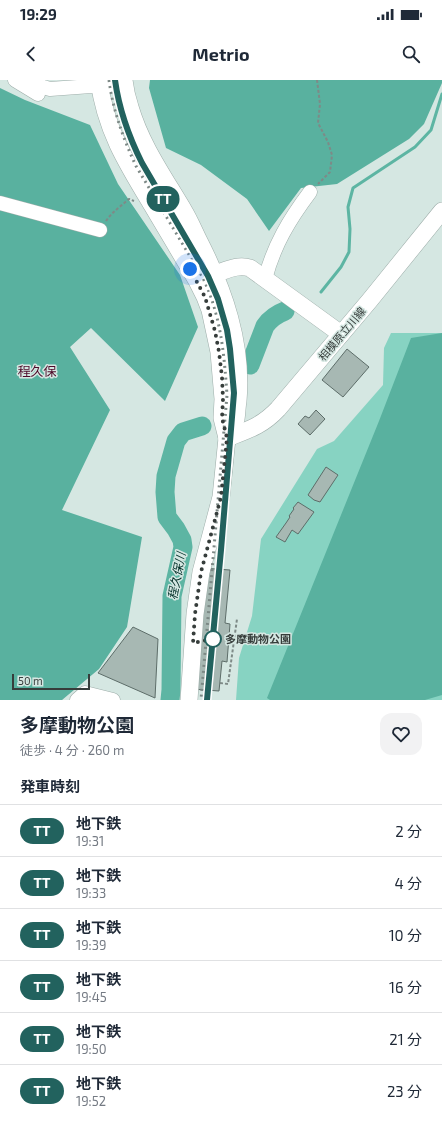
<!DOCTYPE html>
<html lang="ja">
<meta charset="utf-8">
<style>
:root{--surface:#fff;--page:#f2f2f3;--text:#1f2937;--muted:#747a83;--line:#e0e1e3}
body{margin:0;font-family:"Exo 2","Noto Sans JP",sans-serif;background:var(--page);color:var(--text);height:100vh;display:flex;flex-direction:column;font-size:15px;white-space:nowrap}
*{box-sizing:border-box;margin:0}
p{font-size:13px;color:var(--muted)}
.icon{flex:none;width:22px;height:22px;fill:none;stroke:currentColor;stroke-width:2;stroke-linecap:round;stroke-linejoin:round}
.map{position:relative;height:620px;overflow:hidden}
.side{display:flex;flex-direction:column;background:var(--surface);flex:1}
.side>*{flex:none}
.badge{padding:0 8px;border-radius:13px;font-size:14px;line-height:26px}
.scale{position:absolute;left:12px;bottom:10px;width:78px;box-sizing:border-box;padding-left:4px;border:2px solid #363d3b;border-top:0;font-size:11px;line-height:14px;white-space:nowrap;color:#363d3b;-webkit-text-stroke:3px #d5e7e2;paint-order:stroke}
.you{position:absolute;width:20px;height:20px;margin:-10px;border:3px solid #fff;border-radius:50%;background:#1a73e8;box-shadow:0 0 0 6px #1a73e833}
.map>.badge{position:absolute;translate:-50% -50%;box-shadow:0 0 0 2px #fff}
h2{padding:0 20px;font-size:15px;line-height:36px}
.round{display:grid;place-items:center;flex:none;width:42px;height:42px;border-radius:12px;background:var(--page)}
.summary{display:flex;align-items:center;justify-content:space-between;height:68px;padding:0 20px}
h1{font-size:19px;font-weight:700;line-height:30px}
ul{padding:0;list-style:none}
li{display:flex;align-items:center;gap:12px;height:52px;padding:0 20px;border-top:1px solid var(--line)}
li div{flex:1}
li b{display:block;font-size:15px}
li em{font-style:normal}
li .badge{min-width:44px;font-weight:700;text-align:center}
.status{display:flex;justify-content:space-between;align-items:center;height:28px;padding:0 20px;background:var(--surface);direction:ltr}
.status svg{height:11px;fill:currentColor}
header{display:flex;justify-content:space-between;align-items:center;height:52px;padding:0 20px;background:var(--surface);font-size:18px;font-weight:700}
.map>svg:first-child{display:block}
</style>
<div class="status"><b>19:29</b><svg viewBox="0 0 49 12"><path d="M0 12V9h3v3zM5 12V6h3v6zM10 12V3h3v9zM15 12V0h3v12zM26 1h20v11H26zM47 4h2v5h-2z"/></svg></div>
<header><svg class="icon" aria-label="back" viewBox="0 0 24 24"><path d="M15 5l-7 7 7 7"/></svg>Metrio<svg class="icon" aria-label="search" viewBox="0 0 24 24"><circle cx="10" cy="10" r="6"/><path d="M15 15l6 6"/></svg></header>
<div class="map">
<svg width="442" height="620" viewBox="0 0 442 620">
<rect width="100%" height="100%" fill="#d5e7e2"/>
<polygon fill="#87d3c2" points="391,253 442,253 442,620 236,620 239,578 252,536 261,459 317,369 334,361 383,305 384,268"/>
<g fill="#59b19f">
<polygon points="150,0 442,0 442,3 424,44 409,59 337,104 301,108 269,151 247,119 201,85 166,68 149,8"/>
<polygon points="0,8 25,20 90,45 118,104 180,195 198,247 165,321 91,248 70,267 110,330 62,430 142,457 127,547 99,589 62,620 0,620"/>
<polygon points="442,253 442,615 425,620 270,620 267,618 379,341 411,258"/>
</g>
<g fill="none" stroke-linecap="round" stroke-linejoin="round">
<polyline stroke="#5db5a3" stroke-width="3" points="321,212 341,187 349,172 350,149 348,127 353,108 415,67 431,50 442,14"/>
<g stroke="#5db5a3" stroke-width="19">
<path d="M 250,285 L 265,246 C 270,239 277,234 285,231"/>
<polyline points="170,620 171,610 172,516 183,467 182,460 176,449 167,437 165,412 166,396 176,361 183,352 202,346"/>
</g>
</g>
<g fill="#a7b8b3" stroke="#5d6d69">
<polygon points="347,269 369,287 343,317 322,300"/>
<polygon points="316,330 325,339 310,355 298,344 305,336 309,338"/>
<polygon points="326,387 338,395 320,422 314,420 308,415"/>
<polygon points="298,422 314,432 298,454 292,450 285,462 276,457 286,443 290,437 289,436 294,429 293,428"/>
<polygon points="202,488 230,490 225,543 230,544 227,582 222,581 219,611 192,609"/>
<polygon points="133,547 158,559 155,618 98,593"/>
</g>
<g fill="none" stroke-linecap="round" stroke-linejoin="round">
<defs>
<g id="minor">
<polyline points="15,0 38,14"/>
<polyline points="30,0 43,7 50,9 91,6 100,7 124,4"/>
<polyline points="0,123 100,150"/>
<path d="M 265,199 C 274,165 289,140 310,112"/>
<polyline points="77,620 85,613 113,620"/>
</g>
<g id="major">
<path d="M 99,0 C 105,49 127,84 152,125 C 167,150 182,176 197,201 L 205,217 L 210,230 L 219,272 L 223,319 L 222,338 L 227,358 L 221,417 L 201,492 L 195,534 L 189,620"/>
<path d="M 124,0 C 125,9 127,18 130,27 C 141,65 164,97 184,131 C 190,141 194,151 199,161 C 224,210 243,264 238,321 C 237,326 237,333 236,339 C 234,345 230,352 227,358"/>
<path d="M 215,194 C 227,190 238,184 250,188 L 341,254"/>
<path d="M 227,358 C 248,350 262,346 278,329 L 370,220 L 442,131"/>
</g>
</defs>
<use href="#minor" stroke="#9dada9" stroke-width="15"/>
<use href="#major" stroke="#9dada9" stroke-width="18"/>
<g stroke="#7e8a87" stroke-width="2" stroke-dasharray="3 2" stroke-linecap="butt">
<polyline points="317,0 320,24 318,43 328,62 332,75 330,92 318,104"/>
<path d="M 106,141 C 112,132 121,126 129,119 L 134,121"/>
<polyline points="220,603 228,604 237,539"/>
</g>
<use href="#minor" stroke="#fff" stroke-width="14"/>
<use href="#major" stroke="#fff" stroke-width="17"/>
<g stroke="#7c8885" stroke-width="3" stroke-dasharray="2 4" stroke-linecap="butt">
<path d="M 109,0 C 113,30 123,58 136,86 L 203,198 C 221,236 224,273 227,315 L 201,620"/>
<path d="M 115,0 C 119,29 129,57 142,83 L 209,197"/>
<polyline points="208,607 221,470 234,313 230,269 224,239"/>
</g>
</g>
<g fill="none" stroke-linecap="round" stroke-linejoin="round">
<defs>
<path id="line" d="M 115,0 C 119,29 129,57 142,83 L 208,196 L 218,219 L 227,250 L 230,269 L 234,313 L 221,470 L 207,620"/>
</defs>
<use href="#line" stroke="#fff" stroke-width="9"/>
<use href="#line" stroke="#22625e" stroke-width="6"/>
<polyline stroke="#363d3b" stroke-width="4" stroke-dasharray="0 7.2" points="190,189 205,217 215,251 219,272 222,297 223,319 222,338 227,358 221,417 201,492 195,534 193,563 213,559"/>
</g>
<circle fill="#fff" stroke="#22625e" stroke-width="2" cx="213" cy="559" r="8"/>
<g text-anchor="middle" stroke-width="3" stroke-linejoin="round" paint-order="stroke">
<g font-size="11" fill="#363d3b" stroke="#d5e7e2">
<text transform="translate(342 254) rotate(-50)" y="4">相模原立川線</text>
</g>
<g font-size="11" font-weight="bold" fill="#363d3b" stroke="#d5e7e2" text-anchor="start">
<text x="225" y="563">多摩動物公園</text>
</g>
<g font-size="12" font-style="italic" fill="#06322b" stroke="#d5e7e2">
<text transform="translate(177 496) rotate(-79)" y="4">程久保川</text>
</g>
<g font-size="13" fill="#4d0a29" stroke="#d5e7e2">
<text x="37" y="296">程久保</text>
</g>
</g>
</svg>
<div class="scale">50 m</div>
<div class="you" style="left:190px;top:189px"></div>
<b class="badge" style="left:163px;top:119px;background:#22625e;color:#fff">TT</b>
</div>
<section class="side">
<div class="summary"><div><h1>多摩動物公園</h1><p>徒歩 · 4 分 · 260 m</p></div><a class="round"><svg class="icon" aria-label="heart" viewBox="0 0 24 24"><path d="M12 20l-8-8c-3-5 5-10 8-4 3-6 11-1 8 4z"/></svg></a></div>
<h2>発車時刻</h2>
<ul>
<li><span class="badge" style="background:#22625e;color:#fff">TT</span><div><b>地下鉄</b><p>19:31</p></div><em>2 分</em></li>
<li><span class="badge" style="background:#22625e;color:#fff">TT</span><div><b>地下鉄</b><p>19:33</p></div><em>4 分</em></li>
<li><span class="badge" style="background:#22625e;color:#fff">TT</span><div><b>地下鉄</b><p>19:39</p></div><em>10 分</em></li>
<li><span class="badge" style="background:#22625e;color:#fff">TT</span><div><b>地下鉄</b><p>19:45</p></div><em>16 分</em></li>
<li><span class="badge" style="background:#22625e;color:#fff">TT</span><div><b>地下鉄</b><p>19:50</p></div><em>21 分</em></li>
<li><span class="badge" style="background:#22625e;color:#fff">TT</span><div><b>地下鉄</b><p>19:52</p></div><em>23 分</em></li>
</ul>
</section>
